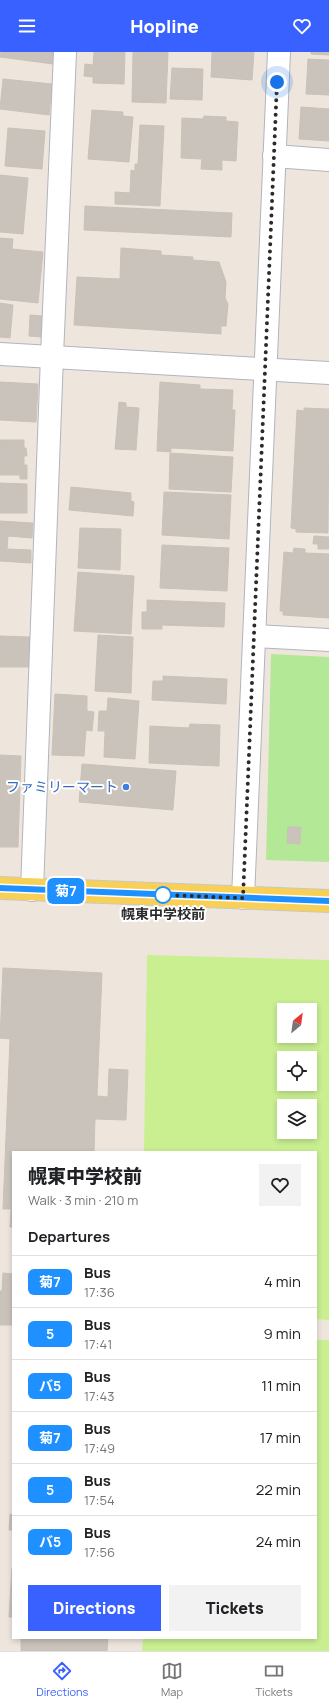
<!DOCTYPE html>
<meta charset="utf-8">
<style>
:root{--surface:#fff;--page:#f2f2f2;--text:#202124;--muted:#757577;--line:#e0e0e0;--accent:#3861ff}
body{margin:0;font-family:Manrope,"Noto Sans JP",sans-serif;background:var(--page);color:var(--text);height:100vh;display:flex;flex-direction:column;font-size:15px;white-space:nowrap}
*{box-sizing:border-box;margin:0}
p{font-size:13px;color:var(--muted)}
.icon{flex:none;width:22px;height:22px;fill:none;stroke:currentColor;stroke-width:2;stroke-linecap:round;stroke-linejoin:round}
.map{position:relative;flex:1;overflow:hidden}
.drawer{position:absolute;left:12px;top:1099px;width:305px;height:488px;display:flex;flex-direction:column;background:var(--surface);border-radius:0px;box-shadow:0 2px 6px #0003}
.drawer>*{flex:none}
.badge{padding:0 8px;border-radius:6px;font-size:14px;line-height:26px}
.needle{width:26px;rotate:29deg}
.tools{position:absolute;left:277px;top:951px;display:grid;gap:8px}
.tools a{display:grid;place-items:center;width:40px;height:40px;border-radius:0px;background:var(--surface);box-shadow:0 2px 6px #0003;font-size:20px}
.you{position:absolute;width:20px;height:20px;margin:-10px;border:3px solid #fff;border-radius:50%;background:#1a73e8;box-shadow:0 0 0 6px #1a73e833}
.map>.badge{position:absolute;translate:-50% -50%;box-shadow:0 0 0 2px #fff}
h2{padding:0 16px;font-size:15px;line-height:36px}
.round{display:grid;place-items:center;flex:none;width:42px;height:42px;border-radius:0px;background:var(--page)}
.overview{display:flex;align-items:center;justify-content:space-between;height:68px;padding:0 16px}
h1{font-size:19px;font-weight:800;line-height:30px}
.primary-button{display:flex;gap:8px;margin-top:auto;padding:8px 16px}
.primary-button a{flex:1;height:46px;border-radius:0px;background:var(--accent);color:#fff;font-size:16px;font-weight:800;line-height:46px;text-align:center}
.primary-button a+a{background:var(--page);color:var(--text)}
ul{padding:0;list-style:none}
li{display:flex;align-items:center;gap:12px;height:52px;padding:0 16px;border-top:1px solid var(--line)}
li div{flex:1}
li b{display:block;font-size:15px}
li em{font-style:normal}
li .badge{min-width:44px;font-weight:700;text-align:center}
header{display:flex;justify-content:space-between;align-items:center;height:52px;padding:0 16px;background:var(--accent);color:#fff;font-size:18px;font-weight:800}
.tabs{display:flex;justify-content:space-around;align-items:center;height:56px;border-top:1px solid var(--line);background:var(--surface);font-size:11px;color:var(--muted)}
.tabs a{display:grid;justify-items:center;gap:2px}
.tabs .current{color:var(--accent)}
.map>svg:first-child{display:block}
</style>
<header><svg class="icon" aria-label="menu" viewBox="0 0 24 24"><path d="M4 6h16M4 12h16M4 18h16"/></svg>Hopline<svg class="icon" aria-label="heart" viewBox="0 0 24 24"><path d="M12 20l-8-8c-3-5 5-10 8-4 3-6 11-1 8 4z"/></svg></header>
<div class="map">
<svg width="329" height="1599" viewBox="0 0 329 1599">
<rect width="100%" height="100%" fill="#eee6dd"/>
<polygon fill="#b3e896" points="271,602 329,605 329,810 266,808"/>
<g fill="#c9ef91" fill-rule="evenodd">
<path d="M 147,903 L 329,908 L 329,1268 L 316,1267 L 316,1100 L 144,1100 ZM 284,958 L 310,958 L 310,984 L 284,984 ZM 284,1006 L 310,1006 L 310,1032 L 284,1032 ZM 284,1054 L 310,1054 L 310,1080 L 284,1080 Z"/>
<polygon points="316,1288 329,1288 329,1599 142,1599 143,1586 316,1586"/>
</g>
<g fill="#c9c3bc" stroke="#c9c2b6">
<polygon points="1,0 54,0 53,12 0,5"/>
<polygon points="94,0 125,0 124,32 93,31 93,25 84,24 85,12 93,13"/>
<polygon points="133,0 168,0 166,51 132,50"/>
<polygon points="212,0 254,0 252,28 211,25"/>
<polygon points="311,0 329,0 329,3 311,2"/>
<polygon points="308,7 329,8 329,43 306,42"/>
<polygon points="172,16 203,17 202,48 170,47"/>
<polygon points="3,27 52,32 49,63 0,57"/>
<polygon points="301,55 329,57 329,89 299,87"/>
<polygon points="92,58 123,60 123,64 133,65 129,110 88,107"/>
<polygon points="204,64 226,65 226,69 238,70 236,109 222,108 222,118 201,117 202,107 181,106 182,66 203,67"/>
<polygon points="140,73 164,74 160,154 115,152 115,140 130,141 131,118 135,119 135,112 138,112"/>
<polygon points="8,76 45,79 42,117 5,114"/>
<polygon points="0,123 28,126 23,182 0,180"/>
<polygon points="85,154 232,161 231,185 84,178"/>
<polygon points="0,186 13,187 12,197 43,200 38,251 0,247"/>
<polygon points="121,196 161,199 161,203 193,205 193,208 219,210 226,230 225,246 228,252 226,274 221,274 221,282 74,273 77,225 120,227"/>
<polygon points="0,251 13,253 10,286 0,285"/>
<polygon points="30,263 42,264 41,285 29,284"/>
<polygon points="0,330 38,332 36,370 0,368"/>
<polygon points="160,330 200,333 200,337 233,338 232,358 235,358 233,399 171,396 171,400 157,399"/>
<polygon points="119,350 126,351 126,355 139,356 136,398 115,397"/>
<polygon points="304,356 329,357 328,481 296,480 296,477 291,476 297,358 304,359"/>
<polygon points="0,388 24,388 24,396 26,396 27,404 24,404 24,413 27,413 27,427 20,427 20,423 0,423"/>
<polygon points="170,401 233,405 231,440 169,437"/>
<polygon points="0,431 27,432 27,461 0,461"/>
<polygon points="71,435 131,441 131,449 134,450 133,464 69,458"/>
<polygon points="164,440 231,443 229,487 162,483"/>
<polygon points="0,469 33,471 32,486 8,484 7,497 31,498 31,511 0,509"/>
<polygon points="80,476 121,477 120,518 78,516"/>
<polygon points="314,484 329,485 329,497 318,497 318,492 313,492"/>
<polygon points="162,493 229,496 227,539 160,536"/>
<polygon points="294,496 305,497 305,501 329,502 329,566 283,563 283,559 280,559 284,500 293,501"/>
<polygon points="78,520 134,524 131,582 74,579"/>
<polygon points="147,548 225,551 224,575 162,573 162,577 142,577 142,560 147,560"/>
<polygon points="98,583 133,585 131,641 95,639"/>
<polygon points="0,584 30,585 30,615 0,615"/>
<polygon points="163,624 227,627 226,652 152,648 153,629 163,629"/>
<polygon points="55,642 87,644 87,659 94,660 92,679 86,678 84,704 52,703"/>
<polygon points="108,646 139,649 135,707 104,705 105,679 98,679 99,659 107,659"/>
<polygon points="190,672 220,673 219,714 149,711 150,674 189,676"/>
<polygon points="0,703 21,704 18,795 0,795"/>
<polygon points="82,712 176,719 173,758 79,750"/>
<polygon points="288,775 301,775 300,792 287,791"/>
<polygon points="3,916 102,921 97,1044 108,1045 109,1017 128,1018 126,1068 95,1067 94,1100 13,1100 13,1175 10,1175 11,1157 3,1157 10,987 0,986"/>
<polygon points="3,1221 13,1222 13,1273 0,1273 0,1239 2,1239"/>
<polygon points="10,1462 13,1463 13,1478 9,1478"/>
<polygon points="12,1516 13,1516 13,1565 9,1565"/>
<polygon points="21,1586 108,1586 107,1599 21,1599"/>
</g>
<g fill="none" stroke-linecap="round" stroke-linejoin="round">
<defs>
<g id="minor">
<polyline points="274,104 329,108"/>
<polyline points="0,302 329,321"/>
<polyline points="255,584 329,588"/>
<polyline points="32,838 52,304 65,0"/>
<polyline points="243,846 279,0"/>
</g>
<polyline id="primary" points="0,836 329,849"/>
</defs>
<use href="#minor" stroke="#b1b4c0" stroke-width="24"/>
<use href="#primary" stroke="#c8c8c8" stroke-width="24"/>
<use href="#minor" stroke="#fff" stroke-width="22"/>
<use href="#primary" stroke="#f9d056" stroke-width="22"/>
</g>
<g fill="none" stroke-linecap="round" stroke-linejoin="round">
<defs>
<polyline id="line" points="0,836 329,849"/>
</defs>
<use href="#line" stroke="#fff" stroke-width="9"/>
<use href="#line" stroke="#1e90ff" stroke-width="6"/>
<polyline stroke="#2b2b2b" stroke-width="4" stroke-dasharray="0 7.2" points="163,843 243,846 277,30"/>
</g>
<circle fill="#3f7fe0" stroke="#fff" stroke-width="1.5" cx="126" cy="735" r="4"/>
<circle fill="#fff" stroke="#1e90ff" stroke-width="2" cx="163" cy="843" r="8"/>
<g text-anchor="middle" stroke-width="4" stroke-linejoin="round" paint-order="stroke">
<g font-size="14" fill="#366cbe" stroke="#fff" text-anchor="end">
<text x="118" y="740">ファミリーマート</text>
</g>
<g font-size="14" font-weight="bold" fill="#2b2b2b" stroke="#fff">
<text x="163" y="867">幌東中学校前</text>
</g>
</g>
</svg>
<div class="tools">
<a><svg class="needle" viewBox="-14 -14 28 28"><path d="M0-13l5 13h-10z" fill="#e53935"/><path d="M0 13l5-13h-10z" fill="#757577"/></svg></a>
<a><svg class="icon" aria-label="locate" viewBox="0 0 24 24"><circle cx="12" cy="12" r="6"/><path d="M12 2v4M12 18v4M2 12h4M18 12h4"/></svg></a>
<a><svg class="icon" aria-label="layers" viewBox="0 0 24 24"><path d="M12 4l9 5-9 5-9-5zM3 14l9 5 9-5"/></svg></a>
</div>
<div class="you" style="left:277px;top:30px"></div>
<b class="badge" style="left:66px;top:839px;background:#1e90ff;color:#fff">菊7</b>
<section class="drawer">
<div class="overview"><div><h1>幌東中学校前</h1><p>Walk · 3 min · 210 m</p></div><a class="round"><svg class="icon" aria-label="heart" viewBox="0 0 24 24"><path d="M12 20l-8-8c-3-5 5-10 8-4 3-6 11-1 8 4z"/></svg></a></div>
<h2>Departures</h2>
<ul>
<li><span class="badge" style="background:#1e90ff;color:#fff">菊7</span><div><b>Bus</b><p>17:36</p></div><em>4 min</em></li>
<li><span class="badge" style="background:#1e90ff;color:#fff">5</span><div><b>Bus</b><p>17:41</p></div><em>9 min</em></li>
<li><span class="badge" style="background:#1e90ff;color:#fff">バ5</span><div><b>Bus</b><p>17:43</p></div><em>11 min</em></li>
<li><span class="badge" style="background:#1e90ff;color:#fff">菊7</span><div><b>Bus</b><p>17:49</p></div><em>17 min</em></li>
<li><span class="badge" style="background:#1e90ff;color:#fff">5</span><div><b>Bus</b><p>17:54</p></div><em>22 min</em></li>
<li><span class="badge" style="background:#1e90ff;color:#fff">バ5</span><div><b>Bus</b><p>17:56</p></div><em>24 min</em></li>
</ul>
<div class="primary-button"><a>Directions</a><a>Tickets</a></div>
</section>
</div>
<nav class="tabs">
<a class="current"><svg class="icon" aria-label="directions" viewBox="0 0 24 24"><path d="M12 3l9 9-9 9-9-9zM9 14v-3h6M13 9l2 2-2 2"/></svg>Directions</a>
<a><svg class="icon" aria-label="map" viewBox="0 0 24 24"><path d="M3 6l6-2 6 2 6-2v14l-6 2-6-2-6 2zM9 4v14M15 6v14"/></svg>Map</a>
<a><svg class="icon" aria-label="tickets" viewBox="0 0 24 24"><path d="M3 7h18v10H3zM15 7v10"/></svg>Tickets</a>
</nav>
